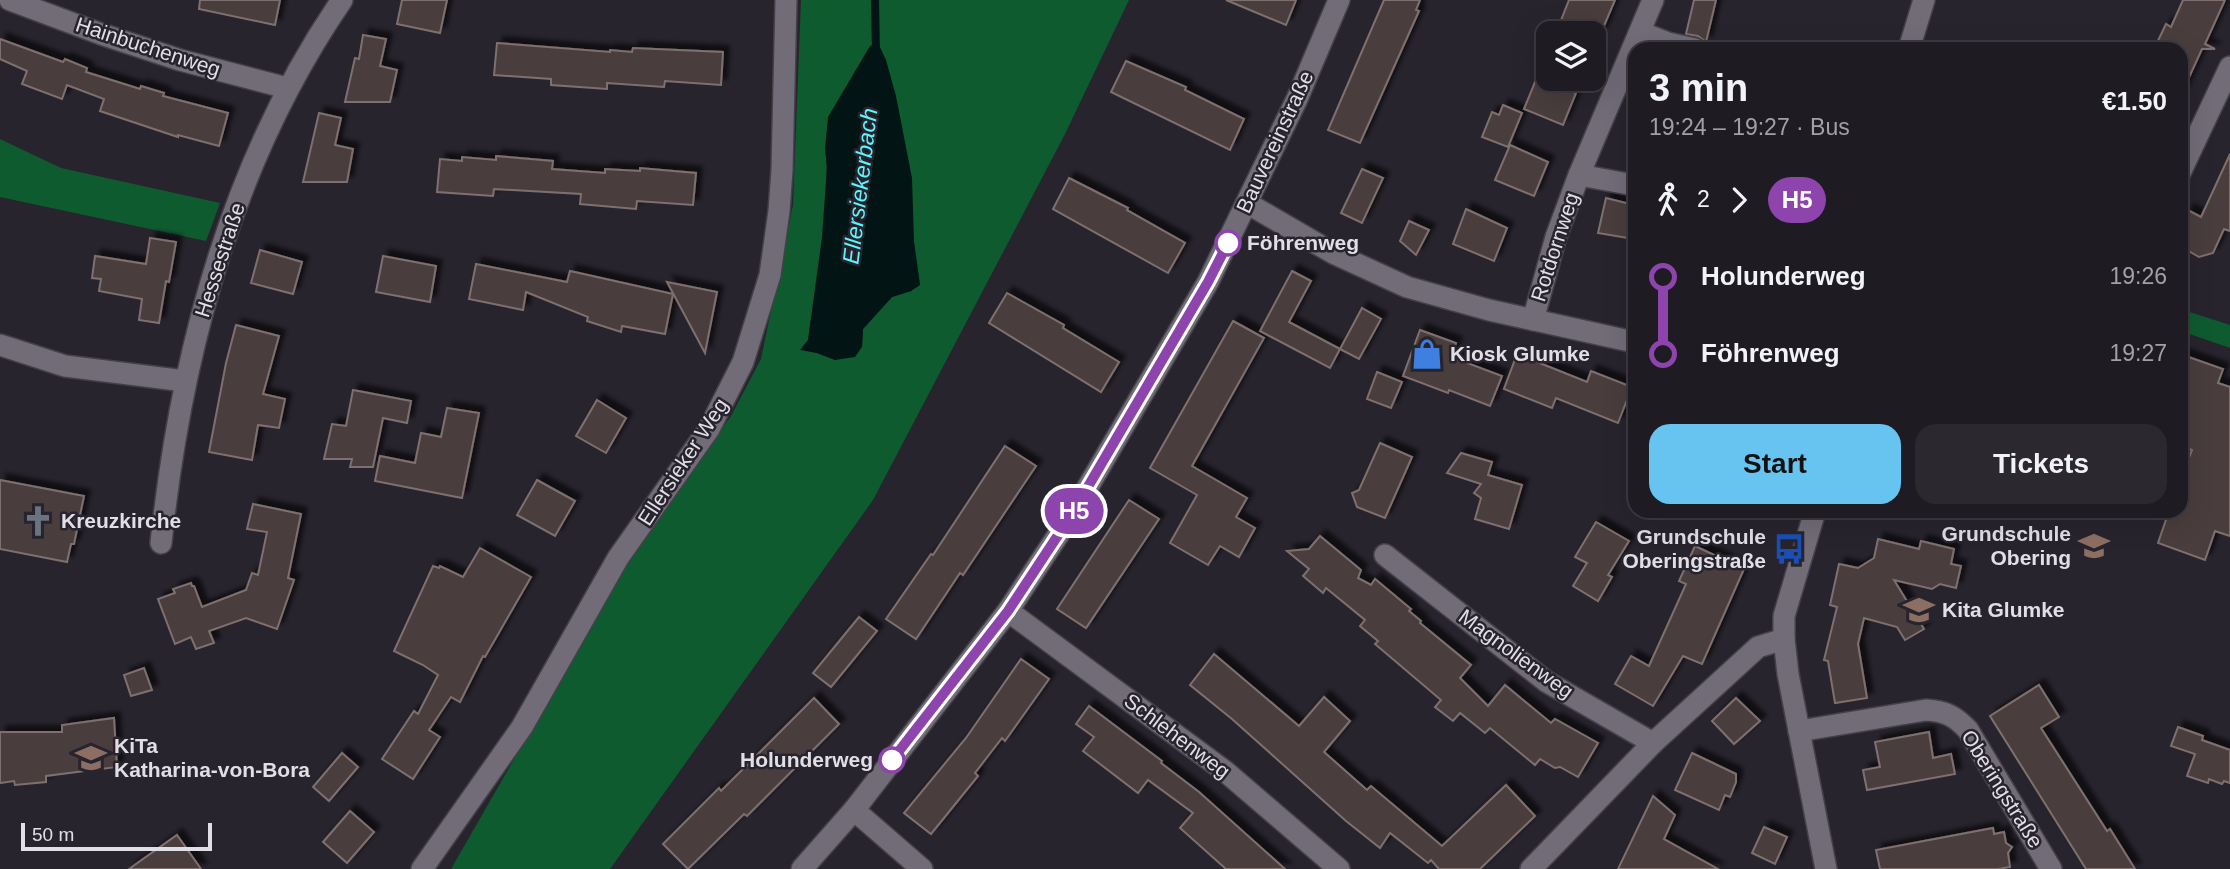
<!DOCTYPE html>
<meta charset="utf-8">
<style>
:root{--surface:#1e1b22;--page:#2b282f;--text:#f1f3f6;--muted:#a1a1a5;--line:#3c3940;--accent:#67c4f0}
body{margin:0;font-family:Helvetica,sans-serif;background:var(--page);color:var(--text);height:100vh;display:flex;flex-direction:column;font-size:26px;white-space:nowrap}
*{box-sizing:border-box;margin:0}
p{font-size:23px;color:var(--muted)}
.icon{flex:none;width:38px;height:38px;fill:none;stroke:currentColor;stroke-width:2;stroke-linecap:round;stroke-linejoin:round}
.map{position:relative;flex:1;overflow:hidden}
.drawer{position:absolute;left:1628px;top:42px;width:560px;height:476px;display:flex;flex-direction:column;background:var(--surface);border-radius:21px;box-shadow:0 7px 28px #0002,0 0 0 2px var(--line)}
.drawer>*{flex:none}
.badge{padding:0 14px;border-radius:23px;font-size:24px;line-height:46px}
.fabs{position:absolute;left:1536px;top:21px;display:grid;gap:14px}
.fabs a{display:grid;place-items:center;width:70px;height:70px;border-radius:14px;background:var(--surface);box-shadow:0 7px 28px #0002,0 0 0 2px var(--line);font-size:35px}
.scale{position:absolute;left:21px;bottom:18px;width:191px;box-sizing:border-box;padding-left:7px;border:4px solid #e1dfe5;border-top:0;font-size:19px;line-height:24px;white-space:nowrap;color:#e1dfe5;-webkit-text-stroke:5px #28242e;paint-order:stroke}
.map>.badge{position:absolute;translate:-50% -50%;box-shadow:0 0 0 4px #fff}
.legs{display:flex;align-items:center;gap:10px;height:77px;padding:0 21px;font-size:23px}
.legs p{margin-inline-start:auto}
.summary{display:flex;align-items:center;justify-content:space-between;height:119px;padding:0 21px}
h1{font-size:38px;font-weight:700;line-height:52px}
.action{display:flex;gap:14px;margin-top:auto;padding:14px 21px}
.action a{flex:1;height:80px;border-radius:21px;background:var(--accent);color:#111;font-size:28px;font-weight:700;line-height:80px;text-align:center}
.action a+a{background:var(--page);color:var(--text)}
ul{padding:0 21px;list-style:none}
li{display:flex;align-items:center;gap:24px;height:77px;font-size:26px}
li i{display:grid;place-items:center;width:10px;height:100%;margin:0 9px;background:currentColor}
li i::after{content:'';width:18px;height:18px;margin:-9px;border:5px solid;border-radius:50%;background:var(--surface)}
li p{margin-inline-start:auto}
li:first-child i{background:linear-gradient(#0000 50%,currentColor 0)}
li:last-child i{background:linear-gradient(currentColor 50%,#0000 0)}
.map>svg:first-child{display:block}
</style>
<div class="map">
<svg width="2230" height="869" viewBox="0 0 2230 869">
<defs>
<filter id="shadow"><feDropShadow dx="6" dy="-6" stdDeviation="2" flood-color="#0009"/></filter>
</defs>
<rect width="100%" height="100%" fill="#28242e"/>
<g fill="#0e5b30" fill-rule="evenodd">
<path d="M 801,0 L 1129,0 L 1064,136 L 873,500 L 610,869 L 451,869 L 637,545 L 731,416 L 761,359 L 793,205 ZM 825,148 L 914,242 L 920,285 L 911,291 L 892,297 L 863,329 L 862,347 L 835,360 L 817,353 L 801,349 L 808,340 C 816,282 832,205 825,148 Z"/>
<polygon points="0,139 61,168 220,203 206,241 0,197"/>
<polygon points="2180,309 2230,325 2230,348 2181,331"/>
</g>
<polygon fill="#031415" points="878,43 886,60 896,96 912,178 914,242 920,285 911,291 892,297 863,329 862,347 855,357 835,360 817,353 800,350 808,340 822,237 827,167 825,148 828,117 870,46"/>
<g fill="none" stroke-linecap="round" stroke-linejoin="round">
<polyline stroke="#031415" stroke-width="8" points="875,0 876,53"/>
</g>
<g fill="#4a3d3c" stroke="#7e706e" stroke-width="2" filter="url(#shadow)">
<polygon points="200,0 280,0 275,25 199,9"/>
<polygon points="402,0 447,0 440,33 397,24"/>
<polygon points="1226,0 1296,0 1286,25"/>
<polygon points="1384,0 1420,0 1416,10 1419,11 1360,143 1328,130"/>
<polygon points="1569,0 1615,0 1601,33 1556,33"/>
<polygon points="1694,0 1716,0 1706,42 1698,36 1686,34"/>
<polygon points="2183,0 2225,0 2205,44 2215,49 2202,49 2180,97 2180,49 2154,49 2166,24 2171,27"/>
<polygon points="363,35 386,39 380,66 397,70 390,102 345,102 355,58 359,59"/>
<polygon points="0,39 63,62 65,59 87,68 86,72 140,89 141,86 164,93 163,96 228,113 219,146 178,135 178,137 100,111 104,99 67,85 62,99 22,84 27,71 0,59"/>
<polygon points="497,43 610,52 610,50 632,52 633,48 723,52 721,85 665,81 664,87 607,83 607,89 551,85 551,79 494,75"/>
<polygon points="1126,61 1186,87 1185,90 1244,119 1230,150 1111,92"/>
<polygon points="1537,77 1576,93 1563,125 1524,109"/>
<polygon points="1503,105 1522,113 1508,147 1482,137 1492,112 1499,115"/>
<polygon points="319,113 341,118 335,145 353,149 347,182 303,182"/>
<polygon points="1510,145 1548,162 1534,196 1495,180"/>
<polygon points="2230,154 2230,231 2224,229 2213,253 2199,257 2180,246 2180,226 2188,210 2201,217"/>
<polygon points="496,156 553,161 552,169 605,173 605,169 640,171 640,168 696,173 693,205 637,201 636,209 580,204 581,194 494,189 493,196 437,192 440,159 462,161 462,157 496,160"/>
<polygon points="1362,169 1383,178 1362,223 1341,213"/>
<polygon points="1069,178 1128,208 1127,210 1185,243 1168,273 1053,209"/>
<polygon points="1606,198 1634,205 1634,239 1598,233"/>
<polygon points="1466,209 1507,228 1494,261 1453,244"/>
<polygon points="1409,221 1429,230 1416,255 1400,241"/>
<polygon points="150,238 176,242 169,282 166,281 159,323 139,320 142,299 99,291 101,279 92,278 95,256 146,264"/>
<polygon points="260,250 302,262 293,294 251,283"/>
<polygon points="383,256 436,266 430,302 376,292"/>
<polygon points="476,264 567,282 570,271 673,294 665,334 622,326 621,332 587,321 588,317 526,292 523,310 469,299"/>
<polygon points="1292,271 1311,281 1289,322 1340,349 1330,368 1260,331"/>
<polygon points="667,282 717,292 705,353"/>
<polygon points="1007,293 1064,325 1063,328 1119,362 1101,392 989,323"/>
<polygon points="1362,308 1381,319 1359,359 1340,349"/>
<polygon points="1233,321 1264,338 1192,466 1247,498 1236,517 1255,528 1239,557 1220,546 1208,565 1170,543 1197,495 1150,468"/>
<polygon points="236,325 279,336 263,394 285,399 279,428 258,425 252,460 209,452 226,363"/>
<polygon points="1420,330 1456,343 1451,357 1502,376 1490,406 1449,390 1448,393 1403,376"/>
<polygon points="1517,354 1587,382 1591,371 1632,387 1618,423 1556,398 1552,408 1504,389"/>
<polygon points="2180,354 2223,369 2218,383 2230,387 2230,536 2215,531 2205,560 2158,543 2169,511 2180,511 2180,481 2192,450 2180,445"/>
<polygon points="1377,372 1402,382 1391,408 1367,399"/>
<polygon points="353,390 411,401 407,423 383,418 373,467 350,467 352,459 324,459 332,424 346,426"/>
<polygon points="597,400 626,418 606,453 576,436"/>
<polygon points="447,408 479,413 462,498 375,481 380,456 415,463 421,433 441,437"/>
<polygon points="1380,443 1412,457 1385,518 1357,507 1352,493 1359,490"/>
<polygon points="1005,446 1036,466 963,575 960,573 916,639 886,619 931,554 933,555"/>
<polygon points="1461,453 1492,462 1488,475 1522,485 1509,529 1475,519 1481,498 1474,493 1481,484 1447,473"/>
<polygon points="0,480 84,496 74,544 71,544 67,562 0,549"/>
<polygon points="537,480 575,501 555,536 517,515"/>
<polygon points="1129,500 1159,519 1086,628 1057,609"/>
<polygon points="253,504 301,514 288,578 294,580 277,629 246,618 209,631 214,643 196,649 191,637 175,644 158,599 175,593 173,589 191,583 192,586 194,586 202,607 246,590 252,573 258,575 267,532 247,529"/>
<polygon points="1596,522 1629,541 1608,575 1612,577 1598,601 1573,586 1587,563 1575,557"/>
<polygon points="1320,536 1361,570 1358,578 1371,585 1375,579 1411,609 1409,611 1421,621 1420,623 1471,665 1460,678 1488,706 1505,685 1551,723 1555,719 1598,743 1578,777 1560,767 1555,768 1540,759 1535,765 1490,728 1485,733 1460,713 1453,721 1435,707 1441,700 1375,644 1378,641 1360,626 1365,620 1326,588 1323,593 1303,576 1309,569 1287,551 1309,549"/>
<polygon points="1878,539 1919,549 1921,541 1954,549 1951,564 1961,566 1956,588 1940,584 1932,589 1894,580 1924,629 1905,640 1897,627 1864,618 1858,644 1867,698 1835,703 1828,661 1824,660 1837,607 1830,605 1839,564 1858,568 1874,558"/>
<polygon points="1695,546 1744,569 1702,664 1683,656 1653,706 1615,684 1631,656 1649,666 1686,584 1679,581"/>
<polygon points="480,548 531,577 485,657 483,656 460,702 451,697 429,730 440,737 413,779 382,759 414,711 418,714 438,675 423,665 394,651 433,566 439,568 440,566 463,577"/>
<polygon points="859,617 877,631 831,687 813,673"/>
<polygon points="1214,654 1299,726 1324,697 1350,721 1324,752 1367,790 1371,786 1442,846 1506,785 1535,816 1480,869 1439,869 1431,860 1428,863 1390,833 1380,848 1346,821 1232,719 1190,685"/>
<polygon points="1021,659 1049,679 1005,741 1002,738 975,773 978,776 931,834 904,813 966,738"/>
<polygon points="144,668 152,690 131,696 124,675"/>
<polygon points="2039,685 2059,717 2041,728 2107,831 2110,829 2135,869 2086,869 1990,716"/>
<polygon points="814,698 839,724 747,816 744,814 688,869 663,844 719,788 721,791"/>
<polygon points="1736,698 1760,721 1734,744 1712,721"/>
<polygon points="1089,706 1162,761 1161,763 1199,792 1285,869 1226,869 1180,828 1193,813 1148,780 1138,793 1083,751 1094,737 1076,724"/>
<polygon points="114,718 117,767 46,776 46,782 15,785 14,781 0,783 0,732 62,732 62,725"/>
<polygon points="2178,727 2203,736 2202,740 2230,750 2230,783 2224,781 2222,784 2209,779 2208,783 2187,776 2195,754 2171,746"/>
<polygon points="1929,732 1933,758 1951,754 1955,774 1867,790 1863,770 1880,767 1875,742"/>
<polygon points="342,753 358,767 329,801 313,787"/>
<polygon points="1692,753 1736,774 1736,782 1730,797 1725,795 1719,810 1675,790"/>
<polygon points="1653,796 1675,815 1664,839 1718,869 1618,869"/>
<polygon points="350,811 374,832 347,863 323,842"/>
<polygon points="1764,827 1787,837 1775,864 1752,853"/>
<polygon points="1993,828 1994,834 2004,832 2006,843 2012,847 2008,853 2010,867 1998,869 1880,869 1876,850"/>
<polygon points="177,835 201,869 129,869"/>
</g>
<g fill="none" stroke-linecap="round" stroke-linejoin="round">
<defs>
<g id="minor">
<polyline points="10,0 101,34 180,60 287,88"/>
<polyline points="1640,32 1668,43 1695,49"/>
<polyline points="1909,49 1924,0"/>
<polyline points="2180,173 2230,67"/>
<polyline points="1579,175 1634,185"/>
<polyline points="1247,203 1333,253 1407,287 1489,310 1634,342"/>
<polyline points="1533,320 1556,237 1579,175 1653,0"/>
<polyline points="0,345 65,366 185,381"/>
<polyline points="1815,511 1784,616 1784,639 1788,674 1826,869"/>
<path d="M 161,543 C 181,352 232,160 342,0"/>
<polyline points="1385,555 1547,682 1653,743"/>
<polyline points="1008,611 1226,772 1339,869"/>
<path d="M 1799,731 L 1926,710 C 1945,711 1955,716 1968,730 L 2051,869"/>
<polyline points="854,810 922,869"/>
<polyline points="422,869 522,727 618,558 709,429 743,362 770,275 779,211 782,170 786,0"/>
<polyline points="802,869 854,810 1008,611 1072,514 1208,282 1297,99 1339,0"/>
<polyline points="1531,869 1653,743 1758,647 1784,639"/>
</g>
</defs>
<use href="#minor" stroke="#434048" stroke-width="24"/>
<use href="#minor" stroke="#716c78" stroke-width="21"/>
</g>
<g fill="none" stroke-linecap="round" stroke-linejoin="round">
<defs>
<polyline id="line-1" points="892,760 1008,611 1072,514 1208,282 1228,243"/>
</defs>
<use href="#line-1" stroke="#fff" stroke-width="16"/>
<use href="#line-1" stroke="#8e44ad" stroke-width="10"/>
</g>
<defs>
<symbol id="shop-bare" viewBox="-9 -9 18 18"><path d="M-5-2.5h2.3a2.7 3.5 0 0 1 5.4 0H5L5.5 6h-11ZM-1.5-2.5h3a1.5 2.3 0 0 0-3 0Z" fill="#3f7fe0" stroke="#28242e" stroke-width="2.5" paint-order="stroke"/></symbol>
<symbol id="church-bare" viewBox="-9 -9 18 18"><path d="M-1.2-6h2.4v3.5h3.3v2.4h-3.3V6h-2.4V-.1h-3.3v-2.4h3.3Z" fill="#6b7280" stroke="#28242e" stroke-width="2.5" paint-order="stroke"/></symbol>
<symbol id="school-bare" viewBox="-9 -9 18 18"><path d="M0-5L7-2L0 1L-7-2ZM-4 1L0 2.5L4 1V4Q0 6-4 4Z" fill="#8d6e63" stroke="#28242e" stroke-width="2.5" paint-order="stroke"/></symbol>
<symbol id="bus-bare" viewBox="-9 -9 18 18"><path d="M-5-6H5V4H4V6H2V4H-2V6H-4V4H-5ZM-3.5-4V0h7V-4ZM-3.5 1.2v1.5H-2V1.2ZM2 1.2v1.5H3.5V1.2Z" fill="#1a4fb4" stroke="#28242e" stroke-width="2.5" paint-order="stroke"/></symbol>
</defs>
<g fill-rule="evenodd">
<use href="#shop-bare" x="1405" y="332" width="44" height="44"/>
<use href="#church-bare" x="16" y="499" width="44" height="44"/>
<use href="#school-bare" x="2072" y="524" width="44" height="44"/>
<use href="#bus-bare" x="1767" y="527" width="44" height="44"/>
<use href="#school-bare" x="1897" y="588" width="44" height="44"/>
<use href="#school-bare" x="69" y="736" width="44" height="44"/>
</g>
<g fill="#fff" stroke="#8e44ad" stroke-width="3.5">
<circle cx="1228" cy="243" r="12"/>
<circle cx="892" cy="760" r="12"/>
</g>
<g text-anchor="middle" stroke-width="5" stroke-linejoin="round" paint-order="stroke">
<g font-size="21" fill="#e1dfe5" stroke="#28242e">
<text transform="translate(148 47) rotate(18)" y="7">Hainbuchenweg</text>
<text transform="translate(1275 142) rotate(-65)" y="7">Bauvereinstraße</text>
<text transform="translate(1555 247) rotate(-72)" y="7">Rotdornweg</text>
<text transform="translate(220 260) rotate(-72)" y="7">Hessestraße</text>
<text transform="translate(683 462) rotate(-57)" y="7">Ellersieker Weg</text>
<text transform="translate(1516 654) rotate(36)" y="7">Magnolienweg</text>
<text transform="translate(1177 736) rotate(37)" y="7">Schlehenweg</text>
<text transform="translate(2002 789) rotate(58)" y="7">Oberingstraße</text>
</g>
<g font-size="21" font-weight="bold" fill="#e1dfe5" stroke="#28242e" text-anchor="start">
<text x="1247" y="250">Föhrenweg</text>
<text x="873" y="767" text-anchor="end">Holunderweg</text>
</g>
<g font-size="21" font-weight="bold" fill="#e1dfe5" stroke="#28242e" text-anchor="start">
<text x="1450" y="361">Kiosk Glumke</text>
<text x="61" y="528">Kreuzkirche</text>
<text x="2071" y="541" text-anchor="end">Grundschule<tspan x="2071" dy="24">Obering</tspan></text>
<text x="1766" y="544" text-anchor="end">Grundschule<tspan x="1766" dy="24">Oberingstraße</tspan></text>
<text x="1942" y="617">Kita Glumke</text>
<text x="114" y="753">KiTa<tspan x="114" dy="24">Katharina-von-Bora</tspan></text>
</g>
<g font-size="23" font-style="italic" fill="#5df5fb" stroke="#28242e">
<text transform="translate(860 186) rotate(-83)" y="8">Ellersiekerbach</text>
</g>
</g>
</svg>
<div class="fabs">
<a><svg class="icon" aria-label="layers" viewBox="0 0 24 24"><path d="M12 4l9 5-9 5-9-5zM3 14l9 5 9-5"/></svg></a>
</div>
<div class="scale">50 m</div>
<b class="badge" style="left:1074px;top:511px;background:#8e44ad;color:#fff">H5</b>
<section class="drawer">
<div class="summary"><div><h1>3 min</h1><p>19:24 – 19:27 · Bus</p></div><b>€1.50</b></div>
<div class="legs"><svg class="icon" aria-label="walk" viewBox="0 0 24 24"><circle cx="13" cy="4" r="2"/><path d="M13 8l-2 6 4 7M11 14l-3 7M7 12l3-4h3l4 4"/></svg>2<svg class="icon" aria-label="forward" viewBox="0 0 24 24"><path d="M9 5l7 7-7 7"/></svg><b class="badge" style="background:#8e44ad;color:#fff">H5</b></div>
<ul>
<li><i style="color:#8e44ad"></i><b>Holunderweg</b><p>19:26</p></li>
<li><i style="color:#8e44ad"></i><b>Föhrenweg</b><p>19:27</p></li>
</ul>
<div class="action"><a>Start</a><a>Tickets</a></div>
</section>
</div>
